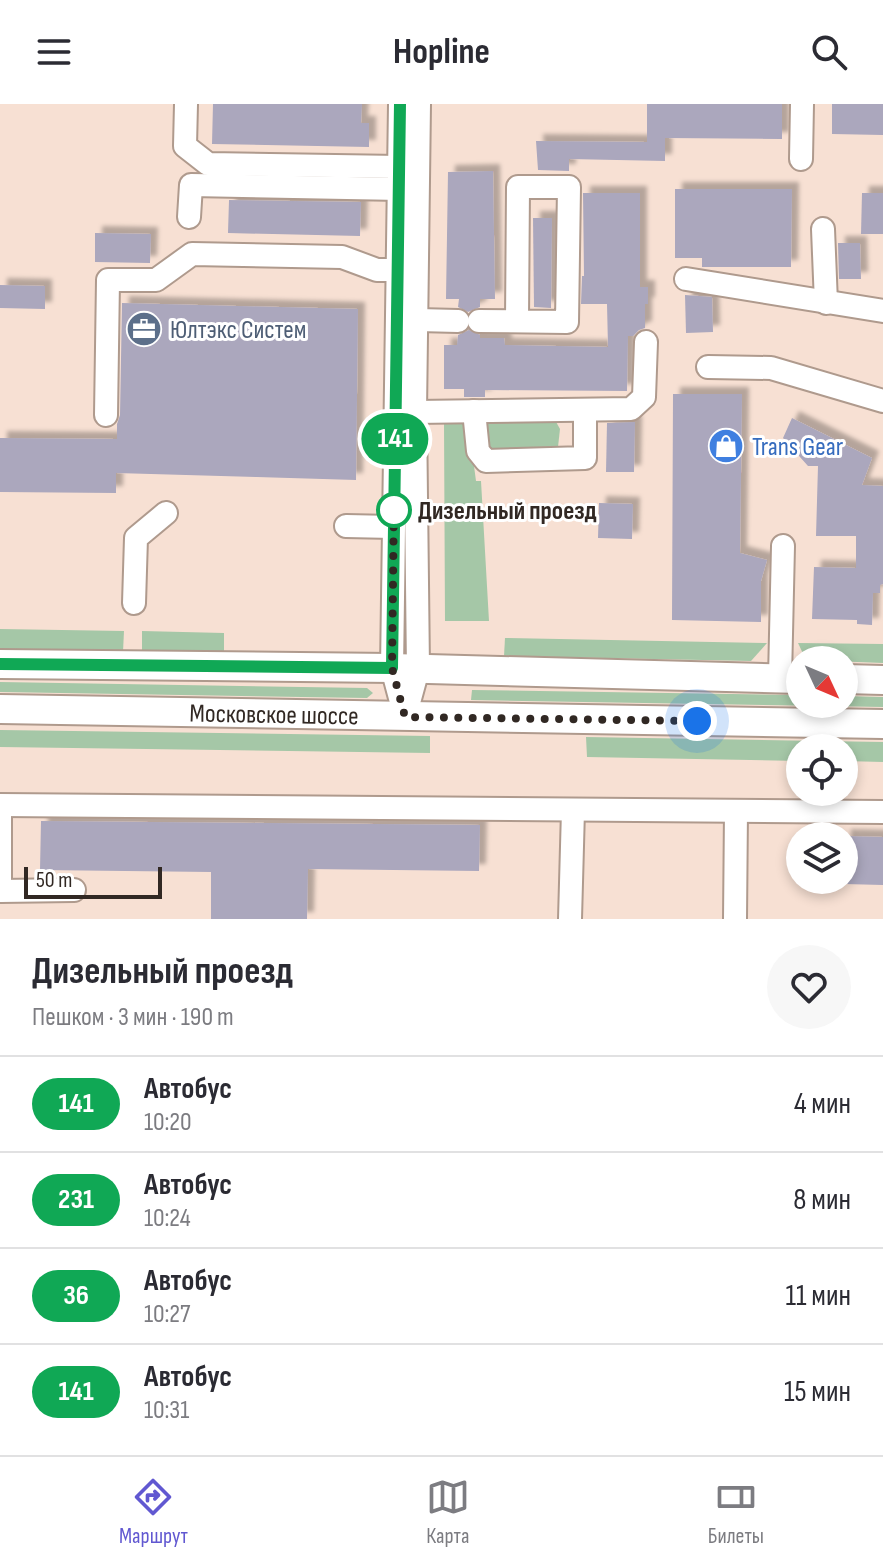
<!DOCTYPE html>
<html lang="ru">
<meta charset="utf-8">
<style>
:root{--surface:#fff;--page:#f7f7f7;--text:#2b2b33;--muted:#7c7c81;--line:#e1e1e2;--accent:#6158d1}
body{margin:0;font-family:"Sofia Sans Condensed",sans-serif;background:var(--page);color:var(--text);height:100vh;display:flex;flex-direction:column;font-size:30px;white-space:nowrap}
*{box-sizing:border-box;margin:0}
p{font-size:26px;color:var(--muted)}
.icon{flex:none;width:44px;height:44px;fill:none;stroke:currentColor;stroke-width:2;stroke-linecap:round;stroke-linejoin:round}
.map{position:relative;height:815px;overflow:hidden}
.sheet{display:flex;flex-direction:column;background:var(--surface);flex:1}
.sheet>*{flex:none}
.badge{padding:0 16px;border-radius:26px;font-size:28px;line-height:52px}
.needle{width:52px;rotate:134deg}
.tools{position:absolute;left:786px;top:542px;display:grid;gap:16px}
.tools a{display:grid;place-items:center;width:72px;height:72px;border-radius:50%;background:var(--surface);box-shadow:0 4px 12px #0003;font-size:40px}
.scale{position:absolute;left:24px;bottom:20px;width:138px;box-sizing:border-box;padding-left:8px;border:4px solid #312823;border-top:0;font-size:22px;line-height:28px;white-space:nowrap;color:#312823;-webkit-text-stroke:6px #fff;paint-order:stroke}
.you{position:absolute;width:40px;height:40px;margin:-20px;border:6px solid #fff;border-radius:50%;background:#1a73e8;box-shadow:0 0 0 12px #1a73e833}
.map>.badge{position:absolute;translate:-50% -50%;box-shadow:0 0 0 4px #fff}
.round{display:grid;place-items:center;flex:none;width:84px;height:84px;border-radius:42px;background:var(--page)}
.headline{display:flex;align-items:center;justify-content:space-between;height:136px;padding:0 32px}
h1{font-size:38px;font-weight:700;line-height:60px}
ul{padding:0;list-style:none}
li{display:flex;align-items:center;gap:24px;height:96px;padding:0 32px;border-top:2px solid var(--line)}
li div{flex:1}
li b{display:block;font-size:30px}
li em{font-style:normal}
li .badge{min-width:88px;font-weight:700;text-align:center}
header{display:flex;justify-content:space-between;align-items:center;height:104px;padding:0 32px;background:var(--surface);font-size:36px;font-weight:700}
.menu{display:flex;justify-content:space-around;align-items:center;height:112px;border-top:2px solid var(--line);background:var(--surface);font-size:22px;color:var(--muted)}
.menu a{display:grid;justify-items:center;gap:4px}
.menu .selected{color:var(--accent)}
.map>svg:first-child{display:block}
</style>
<header><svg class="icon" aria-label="menu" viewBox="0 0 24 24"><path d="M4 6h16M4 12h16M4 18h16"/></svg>Hopline<svg class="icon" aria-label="search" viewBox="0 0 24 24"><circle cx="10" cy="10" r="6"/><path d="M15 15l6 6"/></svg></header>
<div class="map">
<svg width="883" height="815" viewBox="0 0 883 815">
<defs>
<filter id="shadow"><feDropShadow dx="7" dy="-7" stdDeviation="2" flood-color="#0004"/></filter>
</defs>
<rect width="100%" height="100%" fill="#f7e0d3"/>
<g fill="#a5c7a7">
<polygon points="481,314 555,316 560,325 558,343 485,347"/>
<polygon points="468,317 476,377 481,377 489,517 445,517 444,319"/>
<polygon points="0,525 124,527 123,548 0,545"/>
<polygon points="142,527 224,529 224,549 142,547"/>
<polygon points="505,534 767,539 751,557 504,552"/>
<polygon points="798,539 883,540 883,559 806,556"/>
<polygon points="0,578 367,584 373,589 367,594 0,588"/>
<polygon points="472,586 800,591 800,600 844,600 844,592 883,593 883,603 471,596"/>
<polygon points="0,626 430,632 430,649 0,643"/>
<polygon points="586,633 883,638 883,658 844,657 844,644 800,644 800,657 587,653"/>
</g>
<g fill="#aba7bd" filter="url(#shadow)">
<polygon points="213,0 362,0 361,19 369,19 369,43 212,40"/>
<polygon points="647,0 782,0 782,35 665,34 665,57 569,55 569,67 538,66 536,37 647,38"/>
<polygon points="832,0 883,0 883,31 832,30"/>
<polygon points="493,67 495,195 480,195 480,203 468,208 458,203 459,195 446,195 448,68"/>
<polygon points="675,85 792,85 791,163 702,163 702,154 675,154"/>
<polygon points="583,89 640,89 640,183 648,183 648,200 645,200 645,224 639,226 633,232 628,232 627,287 485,286 485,293 464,293 464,285 444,285 444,241 457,241 458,231 469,226 480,231 480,234 504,234 505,241 608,243 607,200 581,200 582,172 584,172"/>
<polygon points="862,89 883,89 883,130 861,130"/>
<polygon points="229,96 361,98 360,132 228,129"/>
<polygon points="533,114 552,114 551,204 534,203"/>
<polygon points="95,129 151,130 150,159 95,158"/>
<polygon points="838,139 860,139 861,175 839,175"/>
<polygon points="0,181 45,182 45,205 0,204"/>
<polygon points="685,191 712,193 713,228 686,229"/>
<polygon points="122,199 358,205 356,376 116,369 116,389 0,388 0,334 117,335 117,320 120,311"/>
<polygon points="673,290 742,290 740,449 767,456 761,477 761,518 672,516"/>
<polygon points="792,314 872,354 862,381 883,382 883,480 880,481 880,489 873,489 872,521 857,520 857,516 812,515 814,463 856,464 856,432 816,432 818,362 808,362 783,334"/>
<polygon points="635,318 634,368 606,368 607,319"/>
<polygon points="599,399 633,400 632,435 598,434"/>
<polygon points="41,717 480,721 479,767 308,765 307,815 211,815 211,768 40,766"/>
<polygon points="844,732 883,733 883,781 844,780"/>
</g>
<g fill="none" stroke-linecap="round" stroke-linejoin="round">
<defs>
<g id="minor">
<polyline points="186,0 185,42 208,60 400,63"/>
<polyline points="400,0 392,564 404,609"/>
<polyline points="801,55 802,0"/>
<polyline points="189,113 191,81 400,85"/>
<polyline points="823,125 826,199"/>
<polyline points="686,175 883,207"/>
<polyline points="418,216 458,217"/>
<polyline points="479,217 567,218 569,83 518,83 517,217"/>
<polyline points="708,263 771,264 883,297"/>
<polyline points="474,307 478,347 486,357 585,354 585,307"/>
<polyline points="415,308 631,305 644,293 646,238"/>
<polyline points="106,311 108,176 156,176 192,150 342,153 377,166 399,166"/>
<polyline points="346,422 393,423"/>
<polyline points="134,499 136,434 166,409"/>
<polyline points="780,574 783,442"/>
<polyline points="405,613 418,565 415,308 419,0"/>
<polyline points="0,701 883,708"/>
<polyline points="0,708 0,787"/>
<polyline points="0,787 74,786"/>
<polyline points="570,815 573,706"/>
<polyline points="735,815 736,707"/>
</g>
<g id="major">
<polyline points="0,560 392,564 800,575"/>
<polyline points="844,575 883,576"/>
<polyline points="0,605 883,620"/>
</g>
</defs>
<use href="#minor" stroke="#af9a8d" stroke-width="26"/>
<use href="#major" stroke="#af9a8d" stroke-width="32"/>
<use href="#minor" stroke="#fff" stroke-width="22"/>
<use href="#major" stroke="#fff" stroke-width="28"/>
</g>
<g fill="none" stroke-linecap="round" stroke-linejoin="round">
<defs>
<polyline id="line" points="0,560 392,564 400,0"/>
</defs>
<use href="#line" stroke="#fff" stroke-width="18"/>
<use href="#line" stroke="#10a855" stroke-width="12"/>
<polyline stroke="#312823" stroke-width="8" stroke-dasharray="0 14.4" points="394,406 394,393 392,564 405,613 697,617"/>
</g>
<defs>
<symbol id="office-disc" viewBox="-11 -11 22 22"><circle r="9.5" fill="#5c6f8a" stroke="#fff"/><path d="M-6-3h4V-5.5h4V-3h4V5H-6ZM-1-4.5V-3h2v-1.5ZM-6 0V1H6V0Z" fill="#fff"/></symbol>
<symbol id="shop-disc" viewBox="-11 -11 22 22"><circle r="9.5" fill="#3f7fe0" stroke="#fff"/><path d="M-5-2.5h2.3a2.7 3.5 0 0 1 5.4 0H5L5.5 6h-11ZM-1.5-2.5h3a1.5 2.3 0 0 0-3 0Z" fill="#fff"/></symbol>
</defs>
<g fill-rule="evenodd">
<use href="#office-disc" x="124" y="205" width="40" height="40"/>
<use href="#shop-disc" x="706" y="322" width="40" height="40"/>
</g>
<circle fill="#fff" stroke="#10a855" stroke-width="4" cx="394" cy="406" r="16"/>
<g text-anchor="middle" stroke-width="6" stroke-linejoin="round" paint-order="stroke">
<g font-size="26" fill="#4e5e75" stroke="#fff" text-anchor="start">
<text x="170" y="234">Юлтэкс Систем</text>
</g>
<g font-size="26" fill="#366cbe" stroke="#fff" text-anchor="start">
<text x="752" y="351">Trans Gear</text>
</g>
<g font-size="26" font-weight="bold" fill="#312823" stroke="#fff" text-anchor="start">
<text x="418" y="415">Дизельный проезд</text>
</g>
<g font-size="26" fill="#312823" stroke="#fff">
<text transform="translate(274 610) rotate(1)" y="9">Московское шоссе</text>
</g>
</g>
</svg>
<div class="tools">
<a><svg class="needle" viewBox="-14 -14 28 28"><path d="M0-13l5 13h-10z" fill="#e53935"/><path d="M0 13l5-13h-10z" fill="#7c7c81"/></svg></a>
<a><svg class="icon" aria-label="locate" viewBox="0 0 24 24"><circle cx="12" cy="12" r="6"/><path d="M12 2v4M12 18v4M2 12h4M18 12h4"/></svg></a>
<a><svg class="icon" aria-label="layers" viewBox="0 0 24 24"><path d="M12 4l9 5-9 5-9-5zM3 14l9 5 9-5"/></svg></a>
</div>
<div class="scale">50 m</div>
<div class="you" style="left:697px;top:617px"></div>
<b class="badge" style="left:395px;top:335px;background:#10a855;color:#fff">141</b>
</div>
<section class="sheet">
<div class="headline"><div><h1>Дизельный проезд</h1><p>Пешком · 3 мин · 190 m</p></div><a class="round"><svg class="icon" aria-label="heart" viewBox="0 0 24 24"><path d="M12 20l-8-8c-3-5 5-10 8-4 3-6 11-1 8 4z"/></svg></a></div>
<ul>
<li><span class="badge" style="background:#10a855;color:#fff">141</span><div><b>Автобус</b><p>10:20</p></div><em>4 мин</em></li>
<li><span class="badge" style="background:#10a855;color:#fff">231</span><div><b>Автобус</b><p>10:24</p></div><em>8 мин</em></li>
<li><span class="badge" style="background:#10a855;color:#fff">36</span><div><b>Автобус</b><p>10:27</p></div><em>11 мин</em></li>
<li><span class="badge" style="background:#10a855;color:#fff">141</span><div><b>Автобус</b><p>10:31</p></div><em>15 мин</em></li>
</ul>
</section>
<nav class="menu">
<a class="selected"><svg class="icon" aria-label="directions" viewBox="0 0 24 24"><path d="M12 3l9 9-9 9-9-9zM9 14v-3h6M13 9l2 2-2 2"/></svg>Маршрут</a>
<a><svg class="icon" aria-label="map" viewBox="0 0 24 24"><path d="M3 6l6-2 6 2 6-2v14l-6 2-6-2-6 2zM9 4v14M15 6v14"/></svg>Карта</a>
<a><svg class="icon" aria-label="tickets" viewBox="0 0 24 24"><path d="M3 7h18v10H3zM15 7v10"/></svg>Билеты</a>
</nav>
